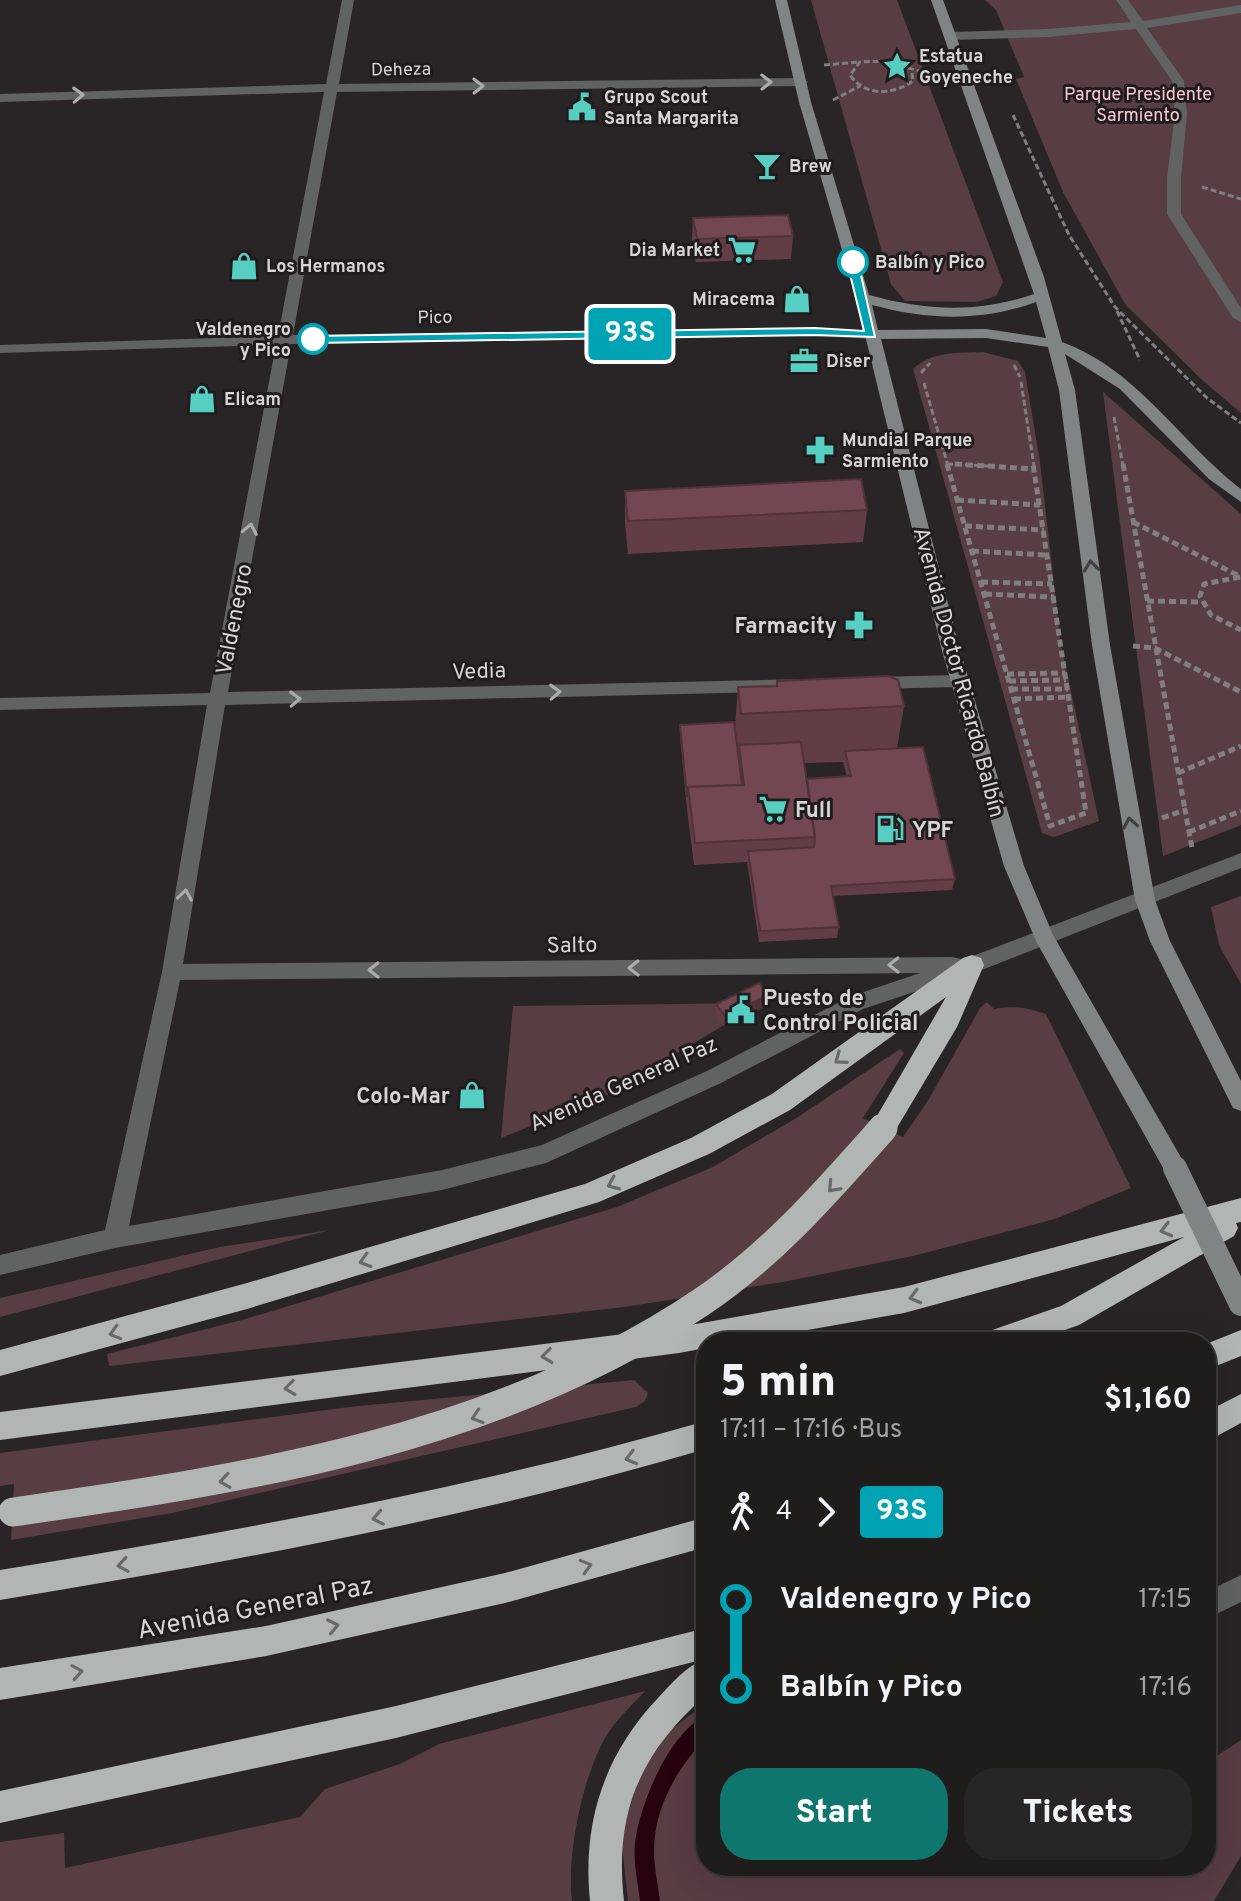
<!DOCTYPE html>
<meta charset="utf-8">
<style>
:root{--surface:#1f1c1c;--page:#272525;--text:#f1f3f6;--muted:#a1a1a3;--line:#3c3a3b;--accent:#0f766e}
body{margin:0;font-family:Overpass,sans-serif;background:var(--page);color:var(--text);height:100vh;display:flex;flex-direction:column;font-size:30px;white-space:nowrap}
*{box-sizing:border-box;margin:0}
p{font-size:26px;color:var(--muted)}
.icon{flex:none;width:44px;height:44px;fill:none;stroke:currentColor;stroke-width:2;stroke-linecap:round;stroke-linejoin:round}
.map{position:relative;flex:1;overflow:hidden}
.side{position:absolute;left:696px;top:1332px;width:520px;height:544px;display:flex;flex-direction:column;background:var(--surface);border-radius:32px;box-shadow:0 8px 32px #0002,0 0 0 2px var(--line)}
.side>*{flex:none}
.badge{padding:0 16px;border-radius:6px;font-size:28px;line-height:52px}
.map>.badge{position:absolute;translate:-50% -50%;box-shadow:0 0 0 4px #fff}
.legs{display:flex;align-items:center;gap:12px;height:88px;padding:0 24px;font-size:26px}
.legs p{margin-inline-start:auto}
.overview{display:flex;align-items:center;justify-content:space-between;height:136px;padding:0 24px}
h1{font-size:44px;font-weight:800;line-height:60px}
.action{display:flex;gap:16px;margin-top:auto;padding:16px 24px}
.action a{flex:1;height:92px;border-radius:32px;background:var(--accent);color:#fff;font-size:32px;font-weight:800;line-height:92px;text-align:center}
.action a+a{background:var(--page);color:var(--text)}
ul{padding:0 24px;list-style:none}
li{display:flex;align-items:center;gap:28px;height:88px;font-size:30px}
li i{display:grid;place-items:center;width:12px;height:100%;margin:0 10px;background:currentColor}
li i::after{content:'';width:20px;height:20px;margin:-10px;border:6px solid;border-radius:50%;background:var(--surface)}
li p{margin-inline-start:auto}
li:first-child i{background:linear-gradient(#0000 50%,currentColor 0)}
li:last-child i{background:linear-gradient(currentColor 50%,#0000 0)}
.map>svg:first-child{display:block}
</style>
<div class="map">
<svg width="1241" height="1901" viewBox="0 0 1241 1901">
<rect width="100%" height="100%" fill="#292526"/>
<g fill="#583d43">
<polygon points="811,0 897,0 1003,282 996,296 977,302 905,301 891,284"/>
<polygon points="985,0 1241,0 1241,413 1201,379 1125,304 1063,192 1016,79 1024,77 996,10"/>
<path d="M 983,352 L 1018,361 L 1025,372 L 1040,462 L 1061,645 L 1099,821 L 1054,837 L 1042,833 L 913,369 C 932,351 958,353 983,352 Z"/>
<polygon points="1103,392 1241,514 1241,825 1163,856"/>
<polygon points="1241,896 1241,984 1219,945 1211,907"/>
<path d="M 987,1002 L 994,1009 C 1013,1005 1028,1008 1046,1014 L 1131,1188 L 1055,1219 L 913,1256 L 783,1282 L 624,1307 L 109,1366 L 107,1354 L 242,1320 L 617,1207 L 713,1167 L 798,1117 L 900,1049 L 904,1053 L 863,1118 L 903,1137 L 929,1099 L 980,1008 Z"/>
<polygon points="761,1003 607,1095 501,1138 513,1006"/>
<polygon points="330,1230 0,1317 0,1298 220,1247"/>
<polygon points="634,1380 648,1393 645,1401 636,1407 172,1513 11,1540 14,1484 0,1486 0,1453 349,1407"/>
<path d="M 645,1691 C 633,1704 618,1718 608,1733 C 583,1773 566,1855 572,1901 L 0,1901 L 0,1842 L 64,1833 L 65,1868 L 300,1817 L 325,1789 L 400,1764 L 439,1744 Z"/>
<polygon points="706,1703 706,1866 1206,1866 1206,1763 1241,1740 1241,1856 1214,1901 628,1901 621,1837 640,1775 668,1732"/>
</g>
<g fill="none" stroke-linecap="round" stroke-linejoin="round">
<path fill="#26030e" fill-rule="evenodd" d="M 706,1716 L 706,1738 C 677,1768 654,1808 654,1851 C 654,1868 658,1884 660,1901 L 640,1901 C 638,1882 633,1863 635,1844 C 638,1808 670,1730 706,1716 Z"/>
<g stroke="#817e7f" stroke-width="3" stroke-dasharray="6 3" stroke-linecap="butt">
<polyline points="824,65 860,62"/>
<path d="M 912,73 L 913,81 C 893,95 865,97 850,75 L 860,62 L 882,61 L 935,75"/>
<polyline points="833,100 860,86"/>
<polyline points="1013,115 1069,235 1115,307 1207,398 1241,423"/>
<polyline points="1202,187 1241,199"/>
<polyline points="1117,311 1140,360"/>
<polyline points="1014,365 1020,377"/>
<polyline points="921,373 930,363"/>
<polyline points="1021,382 1034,466"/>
<polyline points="924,383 948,466"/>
<polyline points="1114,417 1123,466"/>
<polyline points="947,464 989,466"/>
</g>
<g stroke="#817e7f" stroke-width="5" stroke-dasharray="7 4" stroke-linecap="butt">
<polyline points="947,464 1050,826 1086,813 1033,464"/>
<polyline points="955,464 1034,469"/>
<polyline points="1123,464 1185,810"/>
<polyline points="957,500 1040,505"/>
<polyline points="1133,522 1241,577"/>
<polyline points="965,526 1044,530"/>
<polyline points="972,551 1047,555"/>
<polyline points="1240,577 1204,584 1200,596 1211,615 1241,630"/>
<polyline points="981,582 1052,584"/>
<polyline points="985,594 1054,597"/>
<polyline points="1147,601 1201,602"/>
<polyline points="1133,646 1155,648 1241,692"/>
<polyline points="1007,674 1065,673"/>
<polyline points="1009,681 1066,680"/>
<polyline points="1011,689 1068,689"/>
<polyline points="1014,699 1069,697"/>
<polyline points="1178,773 1241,746"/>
<polyline points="1162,818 1185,810 1192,848"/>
<polyline points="1189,832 1241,811"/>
</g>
<g fill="#606362" fill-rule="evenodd">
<polygon points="1116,0 1128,0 1143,21 1241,5 1241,13 1147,28 1184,81 1187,114 1181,178 1181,214 1241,308 1241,322 1233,318 1167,214 1167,178 1175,114 1172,81 1136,29 1048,37 950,40 944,36 950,32 1048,29 1131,22"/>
<polygon points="1241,1575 1241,1602 1206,1619 1206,1592"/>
</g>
<g fill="#606362" fill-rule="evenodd">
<path d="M 342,0 L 354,0 L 339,84 L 802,78 L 808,82 L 802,86 L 337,92 L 293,335 L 815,328 L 871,331 L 878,335 L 871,339 L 815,336 L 291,344 L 228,692 L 804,679 L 813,685 L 804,691 L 225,705 L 183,964 L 952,957 L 971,961 L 974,967 L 971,973 L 863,1009 L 721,1083 L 546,1163 L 442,1190 L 115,1248 L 0,1275 L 0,1255 L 105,1230 L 162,972 L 207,705 L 0,710 L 0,698 L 210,693 L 276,345 L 0,353 L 0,345 L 278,336 L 324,92 L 0,102 L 0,94 L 326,84 ZM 920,973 L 849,997 L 707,1071 L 542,1145 L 442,1170 L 129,1226 L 180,980 Z"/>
<polygon points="959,675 968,681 959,687 872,689 863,683 872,677"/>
</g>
<polygon fill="#606362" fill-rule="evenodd" points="1241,853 1241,868 979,971 965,971 962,965 965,959"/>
<path fill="#818484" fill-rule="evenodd" d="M 775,0 L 787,0 L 811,102 L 869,295 C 926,311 979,313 1034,294 L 931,0 L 943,0 L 1044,277 L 1062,342 C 1138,370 1179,441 1241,489 L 1241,502 L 1209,479 L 1120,389 L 1065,354 L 1075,390 L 1110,645 L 1155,900 L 1170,941 L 1241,1081 L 1241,1111 L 1233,1108 L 1150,941 L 1135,900 L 1092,645 L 1059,390 L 1048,347 L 986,338 L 881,339 L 959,647 L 1024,866 L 1053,935 L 1183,1161 L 1186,1168 L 1183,1175 L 1175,1178 L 1167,1175 L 1037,943 L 1004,866 L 941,647 L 856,298 L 799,102 ZM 1036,302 L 1046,338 L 986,329 L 878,330 L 872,305 C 927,320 982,322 1036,302 Z"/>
<g fill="#b1b6b5" fill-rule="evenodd">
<polygon points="972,955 981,958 984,965 957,1027 892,1136 883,1139 874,1136 870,1128 946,997 790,1110 709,1154 599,1202 247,1309 0,1376 0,1350 247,1283 585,1184 691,1138 772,1094 963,958"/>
<polygon points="1241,1198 1241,1222 1236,1223 1238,1228 1234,1236 1079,1325 1031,1342 980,1342 984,1333 1061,1306 1184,1237 904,1313 740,1342 706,1342 706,1348 679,1353 0,1440 0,1412 679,1327 904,1287"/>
<polygon points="1241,1330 1241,1356 1206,1370 1206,1344"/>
<polygon points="1241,1394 1241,1423 1206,1442 1206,1412"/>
<path d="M 706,1421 L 706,1449 C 474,1517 238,1561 0,1600 L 0,1570 C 238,1531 474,1488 706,1421 Z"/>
<polygon points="706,1517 706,1547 505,1603 266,1656 0,1700 0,1668 266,1626 505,1573"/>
<path d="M 706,1628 L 706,1695 C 640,1753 614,1813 624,1901 L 590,1901 C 582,1823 604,1755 658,1698 C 672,1683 686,1666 705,1659 L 396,1738 L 0,1823 L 0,1791 L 396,1706 Z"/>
</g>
<polyline stroke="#818484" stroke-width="24" points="1175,1168 1241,1304"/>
<path stroke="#b1b6b5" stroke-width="29" d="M 13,1512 C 252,1478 495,1440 700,1303 C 771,1256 827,1191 883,1128"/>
</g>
<g fill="#633d46" fill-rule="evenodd">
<polygon points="693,218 793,236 791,259 696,262 692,240"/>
<polygon points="625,491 867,510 863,542 628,554 625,523"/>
<path d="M 777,681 L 904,706 L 897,748 L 955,879 L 952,890 L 833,896 L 839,927 L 837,938 L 759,942 L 747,862 L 694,865 L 687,809 L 680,736 L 680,725 L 735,728 L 738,687 L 776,686 ZM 843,762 L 847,777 L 807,779 L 804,763 Z"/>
<polygon points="716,1004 767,1006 724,1026 715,1014"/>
</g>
<polygon fill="#503239" points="768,995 767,1006 724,1026 725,1016"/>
<g fill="#734751" stroke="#503239" stroke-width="2">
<polygon points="788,215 793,236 697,239 693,218"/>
<polygon points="861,479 867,510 628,521 625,491"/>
<polygon points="889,676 898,680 904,706 741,714 738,687 777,686 777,681"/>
<polygon points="734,722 742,785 688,787 687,797 680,725"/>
<polygon points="801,742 815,837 695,843 688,787 744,785 739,745"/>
<polygon points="923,747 955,879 831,886 839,927 760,931 748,851 814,847 815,837 807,779 851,776 845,751"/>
<polygon points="759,983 768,995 725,1016 716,1004"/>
</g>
<defs><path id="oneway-chevron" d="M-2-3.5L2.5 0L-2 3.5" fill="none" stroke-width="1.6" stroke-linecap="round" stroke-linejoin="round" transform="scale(2)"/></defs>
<g stroke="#adacac">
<use href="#oneway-chevron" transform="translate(766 82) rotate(-1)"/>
<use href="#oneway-chevron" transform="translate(478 86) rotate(-1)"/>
<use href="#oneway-chevron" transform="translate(78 95) rotate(-2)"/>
<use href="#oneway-chevron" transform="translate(250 529) rotate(-79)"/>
<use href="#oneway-chevron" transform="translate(555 692) rotate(-2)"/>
<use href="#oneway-chevron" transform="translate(295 699) rotate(-2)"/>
<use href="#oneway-chevron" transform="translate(185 895) rotate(-81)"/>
<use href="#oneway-chevron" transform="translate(894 965) rotate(179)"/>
<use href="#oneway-chevron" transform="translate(634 968) rotate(179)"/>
<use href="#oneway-chevron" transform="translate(374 970) rotate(179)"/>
</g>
<g stroke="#424041">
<use href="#oneway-chevron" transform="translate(1091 566) rotate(-97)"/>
<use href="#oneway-chevron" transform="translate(1130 823) rotate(-100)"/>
</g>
<g stroke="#686969">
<use href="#oneway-chevron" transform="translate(840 1059) rotate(144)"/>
<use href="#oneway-chevron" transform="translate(613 1184) rotate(157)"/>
<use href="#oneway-chevron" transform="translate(833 1187) rotate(133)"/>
<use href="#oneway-chevron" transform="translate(1166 1230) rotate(165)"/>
<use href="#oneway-chevron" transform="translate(365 1261) rotate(163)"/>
<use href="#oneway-chevron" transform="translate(915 1297) rotate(165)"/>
<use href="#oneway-chevron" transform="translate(115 1333) rotate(164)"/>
<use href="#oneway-chevron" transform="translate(547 1356) rotate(173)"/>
<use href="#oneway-chevron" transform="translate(290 1388) rotate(173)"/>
<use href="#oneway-chevron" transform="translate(477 1417) rotate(162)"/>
<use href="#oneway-chevron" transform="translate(631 1458) rotate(165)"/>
<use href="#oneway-chevron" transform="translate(225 1481) rotate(171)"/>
<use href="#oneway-chevron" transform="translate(378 1518) rotate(169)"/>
<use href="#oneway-chevron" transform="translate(123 1565) rotate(171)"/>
<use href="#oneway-chevron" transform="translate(586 1566) rotate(-16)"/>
<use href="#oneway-chevron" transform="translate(333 1626) rotate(-12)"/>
<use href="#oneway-chevron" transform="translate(77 1672) rotate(-9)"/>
</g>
<polygon fill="#00a3b4" stroke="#fff" stroke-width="2" points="853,258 858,262 875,337 815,335 313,343 307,339 313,336 815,328 864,331 847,262"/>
<defs>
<symbol id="sight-bare" viewBox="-9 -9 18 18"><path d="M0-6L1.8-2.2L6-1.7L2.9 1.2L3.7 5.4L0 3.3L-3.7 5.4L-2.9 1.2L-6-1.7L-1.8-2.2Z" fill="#57cec2" stroke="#201c1d" stroke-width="2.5" paint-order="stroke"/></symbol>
<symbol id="civic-bare" viewBox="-9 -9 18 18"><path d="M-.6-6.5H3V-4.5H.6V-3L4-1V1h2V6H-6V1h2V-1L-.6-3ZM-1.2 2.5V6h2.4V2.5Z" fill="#57cec2" stroke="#201c1d" stroke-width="2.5" paint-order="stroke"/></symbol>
<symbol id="bar-bare" viewBox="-9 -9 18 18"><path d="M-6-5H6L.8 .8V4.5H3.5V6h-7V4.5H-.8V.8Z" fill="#57cec2" stroke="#201c1d" stroke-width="2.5" paint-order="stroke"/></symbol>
<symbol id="supermarket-bare" viewBox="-9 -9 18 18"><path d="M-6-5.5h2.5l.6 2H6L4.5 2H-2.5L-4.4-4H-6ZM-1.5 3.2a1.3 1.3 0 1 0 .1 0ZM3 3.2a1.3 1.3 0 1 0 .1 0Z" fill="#57cec2" stroke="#201c1d" stroke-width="2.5" paint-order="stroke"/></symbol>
<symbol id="shop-bare" viewBox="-9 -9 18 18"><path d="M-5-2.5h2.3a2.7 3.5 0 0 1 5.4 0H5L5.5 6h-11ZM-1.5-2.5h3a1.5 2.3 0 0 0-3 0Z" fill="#57cec2" stroke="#201c1d" stroke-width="2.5" paint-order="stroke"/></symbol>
<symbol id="office-bare" viewBox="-9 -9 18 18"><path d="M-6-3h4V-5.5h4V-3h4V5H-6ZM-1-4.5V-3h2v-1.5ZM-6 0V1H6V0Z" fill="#57cec2" stroke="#201c1d" stroke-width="2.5" paint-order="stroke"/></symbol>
<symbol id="pharmacy-bare" viewBox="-9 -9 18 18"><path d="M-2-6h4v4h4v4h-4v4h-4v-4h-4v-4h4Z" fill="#57cec2" stroke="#201c1d" stroke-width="2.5" paint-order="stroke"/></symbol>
<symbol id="fuel-bare" viewBox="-9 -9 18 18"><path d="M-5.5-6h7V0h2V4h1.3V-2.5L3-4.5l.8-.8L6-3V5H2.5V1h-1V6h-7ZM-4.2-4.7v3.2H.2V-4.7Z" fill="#57cec2" stroke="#201c1d" stroke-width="2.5" paint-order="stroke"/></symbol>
</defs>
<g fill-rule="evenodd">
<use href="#sight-bare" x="877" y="46" width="40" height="40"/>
<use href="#civic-bare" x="562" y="87" width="40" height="40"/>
<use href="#bar-bare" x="747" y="146" width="40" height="40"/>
<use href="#supermarket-bare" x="722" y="230" width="40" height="40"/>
<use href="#shop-bare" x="224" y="246" width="40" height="40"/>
<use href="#shop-bare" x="777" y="279" width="40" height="40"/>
<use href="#office-bare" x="784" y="341" width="40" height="40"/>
<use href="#shop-bare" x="182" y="379" width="40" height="40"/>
<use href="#pharmacy-bare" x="800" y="430" width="40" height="40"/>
<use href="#pharmacy-bare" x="839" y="605" width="40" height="40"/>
<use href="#supermarket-bare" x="753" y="789" width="40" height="40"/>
<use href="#fuel-bare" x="870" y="809" width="40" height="40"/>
<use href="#civic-bare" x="721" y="990" width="40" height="40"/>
<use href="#shop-bare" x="452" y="1075" width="40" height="40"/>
</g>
<g fill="#fff" stroke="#00a3b4" stroke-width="4">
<circle cx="853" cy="262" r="14"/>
<circle cx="313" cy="339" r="14"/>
</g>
<g text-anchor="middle" stroke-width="6" stroke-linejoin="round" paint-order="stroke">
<g font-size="18" font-weight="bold" fill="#d6d4d4" stroke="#201c1d" text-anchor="start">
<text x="919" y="62">Estatua<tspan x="919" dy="21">Goyeneche</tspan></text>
<text x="604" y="103">Grupo Scout<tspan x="604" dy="21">Santa Margarita</tspan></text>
<text x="789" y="172">Brew</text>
<text x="720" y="256" text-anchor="end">Dia Market</text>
<text x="266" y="272">Los Hermanos</text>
<text x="775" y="305" text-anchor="end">Miracema</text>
<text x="826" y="367">Diser</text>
<text x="224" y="405">Elicam</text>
<text x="842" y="446">Mundial Parque<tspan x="842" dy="21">Sarmiento</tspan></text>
</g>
<g font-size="18" fill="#d6d4d4" stroke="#201c1d">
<text transform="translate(401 69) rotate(-1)" y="6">Deheza</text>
<text transform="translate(435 317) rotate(-1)" y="6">Pico</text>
</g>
<g font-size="18" fill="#facad4" stroke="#201c1d">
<text x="1138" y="100">Parque Presidente<tspan x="1138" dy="21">Sarmiento</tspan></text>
</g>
<g font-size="18" font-weight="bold" fill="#d6d4d4" stroke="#201c1d" text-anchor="start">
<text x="875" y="268">Balbín y Pico</text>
<text x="291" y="335" text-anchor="end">Valdenegro<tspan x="291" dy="21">y Pico</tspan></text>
</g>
<g font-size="22" fill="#d6d4d4" stroke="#201c1d">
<text transform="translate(233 619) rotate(-79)" y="8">Valdenegro</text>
<text transform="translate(479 670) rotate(-2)" y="8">Vedia</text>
<text transform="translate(960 672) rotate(75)" y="8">Avenida Doctor Ricardo Balbín</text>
<text transform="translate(572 944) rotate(-1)" y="8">Salto</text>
<text transform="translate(623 1083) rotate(-24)" y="8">Avenida General Paz</text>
</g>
<g font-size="22" font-weight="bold" fill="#d6d4d4" stroke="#201c1d" text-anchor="start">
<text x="837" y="633" text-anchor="end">Farmacity</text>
<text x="795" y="817">Full</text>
<text x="912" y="837">YPF</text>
<text x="763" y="1005">Puesto de<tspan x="763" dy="25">Control Policial</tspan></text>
<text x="450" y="1103" text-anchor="end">Colo-Mar</text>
</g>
<g font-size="26" fill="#d6d4d4" stroke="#201c1d">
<text transform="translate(255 1607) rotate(-11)" y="9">Avenida General Paz</text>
</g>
</g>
</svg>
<b class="badge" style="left:630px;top:334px;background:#00a3b4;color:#fff">93S</b>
<section class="side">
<div class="overview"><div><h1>5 min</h1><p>17:11 – 17:16 · Bus</p></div><b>$1,160</b></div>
<div class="legs"><svg class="icon" aria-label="walk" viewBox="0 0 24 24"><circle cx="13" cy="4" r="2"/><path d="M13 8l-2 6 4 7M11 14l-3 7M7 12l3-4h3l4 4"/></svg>4<svg class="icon" aria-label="forward" viewBox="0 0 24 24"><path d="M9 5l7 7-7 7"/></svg><b class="badge" style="background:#00a3b4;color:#fff">93S</b></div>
<ul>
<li><i style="color:#00a3b4"></i><b>Valdenegro y Pico</b><p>17:15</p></li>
<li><i style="color:#00a3b4"></i><b>Balbín y Pico</b><p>17:16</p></li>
</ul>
<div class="action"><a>Start</a><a>Tickets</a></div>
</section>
</div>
